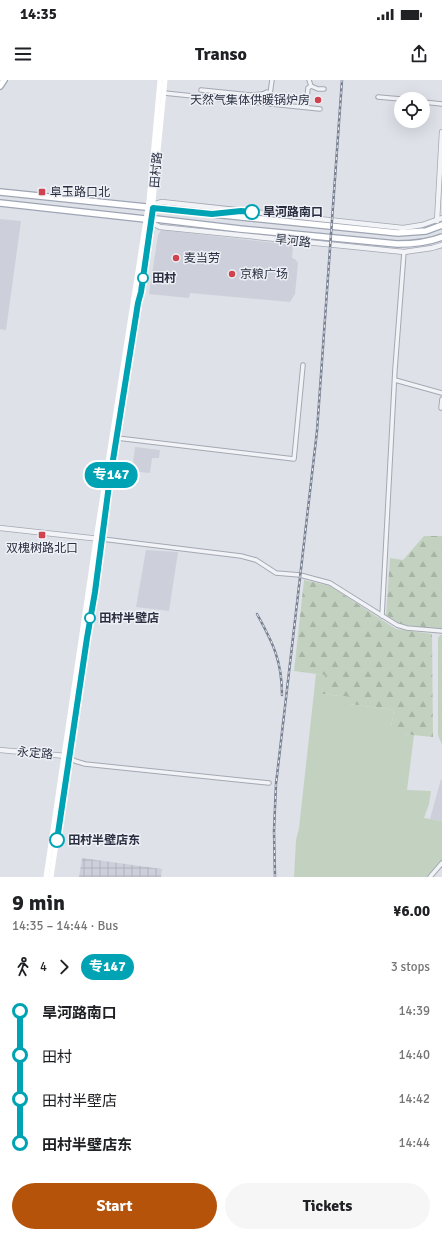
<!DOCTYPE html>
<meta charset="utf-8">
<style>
:root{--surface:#fff;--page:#f6f6f6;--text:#202124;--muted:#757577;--accent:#b45309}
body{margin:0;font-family:Signika,"Noto Sans SC",sans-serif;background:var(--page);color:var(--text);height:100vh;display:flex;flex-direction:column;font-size:15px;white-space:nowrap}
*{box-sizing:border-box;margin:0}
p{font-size:13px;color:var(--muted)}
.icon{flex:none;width:22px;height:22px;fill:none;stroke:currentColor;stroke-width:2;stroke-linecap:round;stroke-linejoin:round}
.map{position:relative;height:797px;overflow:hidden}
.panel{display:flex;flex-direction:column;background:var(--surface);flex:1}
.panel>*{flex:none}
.badge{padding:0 8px;border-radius:13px;font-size:14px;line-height:26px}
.tools{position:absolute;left:394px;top:12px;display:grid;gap:8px}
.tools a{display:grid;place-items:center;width:36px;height:36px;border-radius:50%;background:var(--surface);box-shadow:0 4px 16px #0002;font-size:20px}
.map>.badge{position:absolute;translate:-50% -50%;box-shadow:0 0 0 2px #fff}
.legs{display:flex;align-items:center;gap:6px;height:44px;padding:0 12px;font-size:13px}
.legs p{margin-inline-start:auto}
.headline{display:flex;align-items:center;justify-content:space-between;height:68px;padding:0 12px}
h1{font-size:22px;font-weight:700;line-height:30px}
.button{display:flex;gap:8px;margin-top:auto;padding:8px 12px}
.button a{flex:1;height:46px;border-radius:24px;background:var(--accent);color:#fff;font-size:16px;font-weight:700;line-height:46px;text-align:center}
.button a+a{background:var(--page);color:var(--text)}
ul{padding:0 12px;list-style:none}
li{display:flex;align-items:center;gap:14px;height:44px;font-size:15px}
li i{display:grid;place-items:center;width:6px;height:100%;margin:0 5px;background:currentColor}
li i::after{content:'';width:10px;height:10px;margin:-5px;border:3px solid;border-radius:50%;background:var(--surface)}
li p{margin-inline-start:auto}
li:first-child i{background:linear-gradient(#0000 50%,currentColor 0)}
li:last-child i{background:linear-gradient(currentColor 50%,#0000 0)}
.status{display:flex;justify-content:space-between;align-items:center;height:28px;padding:0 20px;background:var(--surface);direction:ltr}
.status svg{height:11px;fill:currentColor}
header{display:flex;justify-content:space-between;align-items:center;height:52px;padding:0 12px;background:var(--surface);font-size:18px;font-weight:700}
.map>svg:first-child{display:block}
</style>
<div class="status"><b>14:35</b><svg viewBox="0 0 49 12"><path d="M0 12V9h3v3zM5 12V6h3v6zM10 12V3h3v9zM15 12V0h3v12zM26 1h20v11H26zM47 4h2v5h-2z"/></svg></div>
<header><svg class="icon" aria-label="menu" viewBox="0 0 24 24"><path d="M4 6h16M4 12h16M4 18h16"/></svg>Transo<svg class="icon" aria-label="share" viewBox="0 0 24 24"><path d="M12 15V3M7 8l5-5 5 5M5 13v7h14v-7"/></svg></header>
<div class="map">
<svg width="442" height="797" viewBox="0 0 442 797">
<defs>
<pattern id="industrial-grid" width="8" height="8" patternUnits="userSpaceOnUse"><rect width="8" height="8" fill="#cdd0da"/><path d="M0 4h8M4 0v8" fill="none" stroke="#b0b3bc"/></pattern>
<pattern id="forest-firs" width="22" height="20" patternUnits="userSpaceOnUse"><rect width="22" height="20" fill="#c3d2c0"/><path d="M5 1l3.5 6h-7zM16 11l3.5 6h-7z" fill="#a8b5a6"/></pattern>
</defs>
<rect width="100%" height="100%" fill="#dee1e8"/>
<g fill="#cdd0da">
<polygon points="0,139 21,141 6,250 0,249"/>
<polygon points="161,150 293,165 292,178 295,179 298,183 295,214 290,222 190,213 189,218 149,214 158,155"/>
<polygon points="135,367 160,370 159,378 152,378 150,393 132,391"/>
<polygon points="146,470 178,472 169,531 136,527"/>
<polygon points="441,699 442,700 442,741 430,739"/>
</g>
<polygon fill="url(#industrial-grid)" points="82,778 162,789 161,797 79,797"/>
<g fill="url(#forest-firs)">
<polygon points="424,456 442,456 442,549 402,545 386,535 390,478 403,480"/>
<polygon points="304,500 330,506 396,549 432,554 433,657 403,654 391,647 394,630 349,624 349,617 322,614 324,595 294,591"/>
<polygon points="440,555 442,555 442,665 438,655 438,558"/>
</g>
<polygon fill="#c3d2c0" points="316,594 325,595 322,614 349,617 349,624 394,630 391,647 404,648 403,654 414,655 407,710 431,711 429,724 424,738 442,741 442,781 428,797 294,797 296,760 299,748"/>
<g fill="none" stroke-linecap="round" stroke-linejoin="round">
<defs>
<g id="minor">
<polyline points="309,0 311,6 318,9 324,9"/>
<polyline points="201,10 250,15 263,14"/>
<polyline points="164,13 320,29"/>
<polyline points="270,14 272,0"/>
<polyline points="378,17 401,19"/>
<polyline points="298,18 307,19 308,8 311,6"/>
<polyline points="423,22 442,24"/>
<polyline points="261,23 263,14 267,12 270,14 270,24"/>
<polyline points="395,300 442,313"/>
<polyline points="441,328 442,319"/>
<polyline points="117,358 294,379 303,285"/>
<polyline points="102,459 241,476 256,480 276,493 300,495 330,503 397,545 407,548 442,551"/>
<polyline points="382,536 395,289 404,172"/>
<polyline points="70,678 75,681 85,684 269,703"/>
<polyline points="430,797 442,783"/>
</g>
<g id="tertiary">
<polyline points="151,125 162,122 403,148 422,145 442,138"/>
<polyline points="148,141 160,147 404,172 432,168 442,165"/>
<polyline points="437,141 442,52"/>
<polyline points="0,448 100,459"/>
<polyline points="0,670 66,676"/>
</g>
<g id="primary">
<polyline points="0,6 4,0"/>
<polyline points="0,112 398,153 426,151 442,145"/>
<path d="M 0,123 L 145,139 L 156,139 L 240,149 L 397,164 C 413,164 427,163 442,157"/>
</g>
</defs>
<use href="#minor" stroke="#a4a8b2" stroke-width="5.5"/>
<use href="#tertiary" stroke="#a4a8b2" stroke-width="6"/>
<use href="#primary" stroke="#9ea5b4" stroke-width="8"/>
<use href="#minor" stroke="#f1f3f6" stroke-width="3.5"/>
<use href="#tertiary" stroke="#f1f3f6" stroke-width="4.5"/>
<g stroke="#fff" stroke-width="5">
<polyline points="46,797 96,459 149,121 160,0"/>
<polyline points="51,797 87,558 95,512 109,405 150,152 165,0"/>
</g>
<use href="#primary" stroke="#fff" stroke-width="5.5"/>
<defs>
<g id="rail">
<path d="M 257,534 C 273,563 282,581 282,615"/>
<polyline points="275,797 274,751 276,704 317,351 342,0"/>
</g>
</defs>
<use href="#rail" stroke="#788091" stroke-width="2.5"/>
<use href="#rail" stroke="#eef0f6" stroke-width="1" stroke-dasharray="3" stroke-linecap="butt"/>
</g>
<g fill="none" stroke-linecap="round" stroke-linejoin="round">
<defs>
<polyline id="line-1" points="57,760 87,558 95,512 109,405 138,223 141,212 153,128 212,134 241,131 252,132"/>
</defs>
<use href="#line-1" stroke="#fff" stroke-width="9"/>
<use href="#line-1" stroke="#00a3b4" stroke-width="6"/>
</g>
<g fill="#ce434d" stroke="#eef0f6" stroke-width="1.5">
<circle cx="318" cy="20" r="4"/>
<rect x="38" y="108" width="8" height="8" rx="2"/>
<circle cx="176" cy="178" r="4"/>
<circle cx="232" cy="194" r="4"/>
<rect x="38" y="451" width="8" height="8" rx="2"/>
</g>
<g fill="#fff" stroke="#00a3b4" stroke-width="2">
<circle cx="252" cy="132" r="7"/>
<circle cx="143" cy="198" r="5"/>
<circle cx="90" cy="538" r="5"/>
<circle cx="57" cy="760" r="7"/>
</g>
<g text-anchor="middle" stroke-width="3" stroke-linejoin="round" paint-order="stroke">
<g font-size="12" fill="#282e3f" stroke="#eef0f6" text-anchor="start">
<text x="310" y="24" text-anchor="end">天然气集体供暖锅炉房</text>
<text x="50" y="116">阜玉路口北</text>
<text x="184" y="182">麦当劳</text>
<text x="240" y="198">京粮广场</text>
<text x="42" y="472" text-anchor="middle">双槐树路北口</text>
</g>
<g font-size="12" fill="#282e3f" stroke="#eef0f6">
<text transform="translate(156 90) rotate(-85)" y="4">田村路</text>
<text transform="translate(293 161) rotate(6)" y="4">旱河路</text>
<text transform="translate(35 673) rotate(5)" y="4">永定路</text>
</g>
<g font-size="12" font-weight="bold" fill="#282e3f" stroke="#eef0f6" text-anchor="start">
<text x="263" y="136">旱河路南口</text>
<text x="152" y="202">田村</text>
<text x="99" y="542">田村半壁店</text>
<text x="68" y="764">田村半壁店东</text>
</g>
</g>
</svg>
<div class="tools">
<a><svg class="icon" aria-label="locate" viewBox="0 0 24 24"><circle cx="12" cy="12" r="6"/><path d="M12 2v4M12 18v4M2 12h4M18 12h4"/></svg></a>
</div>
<b class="badge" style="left:111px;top:395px;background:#00a3b4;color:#fff">专147</b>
</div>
<section class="panel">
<div class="headline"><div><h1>9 min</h1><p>14:35 – 14:44 · Bus</p></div><b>¥6.00</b></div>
<div class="legs"><svg class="icon" aria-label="walk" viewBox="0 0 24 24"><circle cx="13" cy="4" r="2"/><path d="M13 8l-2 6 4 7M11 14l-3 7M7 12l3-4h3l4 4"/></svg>4<svg class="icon" aria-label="forward" viewBox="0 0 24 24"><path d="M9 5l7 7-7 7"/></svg><b class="badge" style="background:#00a3b4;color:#fff">专147</b><p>3 stops</p></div>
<ul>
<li><i style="color:#00a3b4"></i><b>旱河路南口</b><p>14:39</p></li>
<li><i style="color:#00a3b4"></i><span>田村</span><p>14:40</p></li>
<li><i style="color:#00a3b4"></i><span>田村半壁店</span><p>14:42</p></li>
<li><i style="color:#00a3b4"></i><b>田村半壁店东</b><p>14:44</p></li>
</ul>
<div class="button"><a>Start</a><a>Tickets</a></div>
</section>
